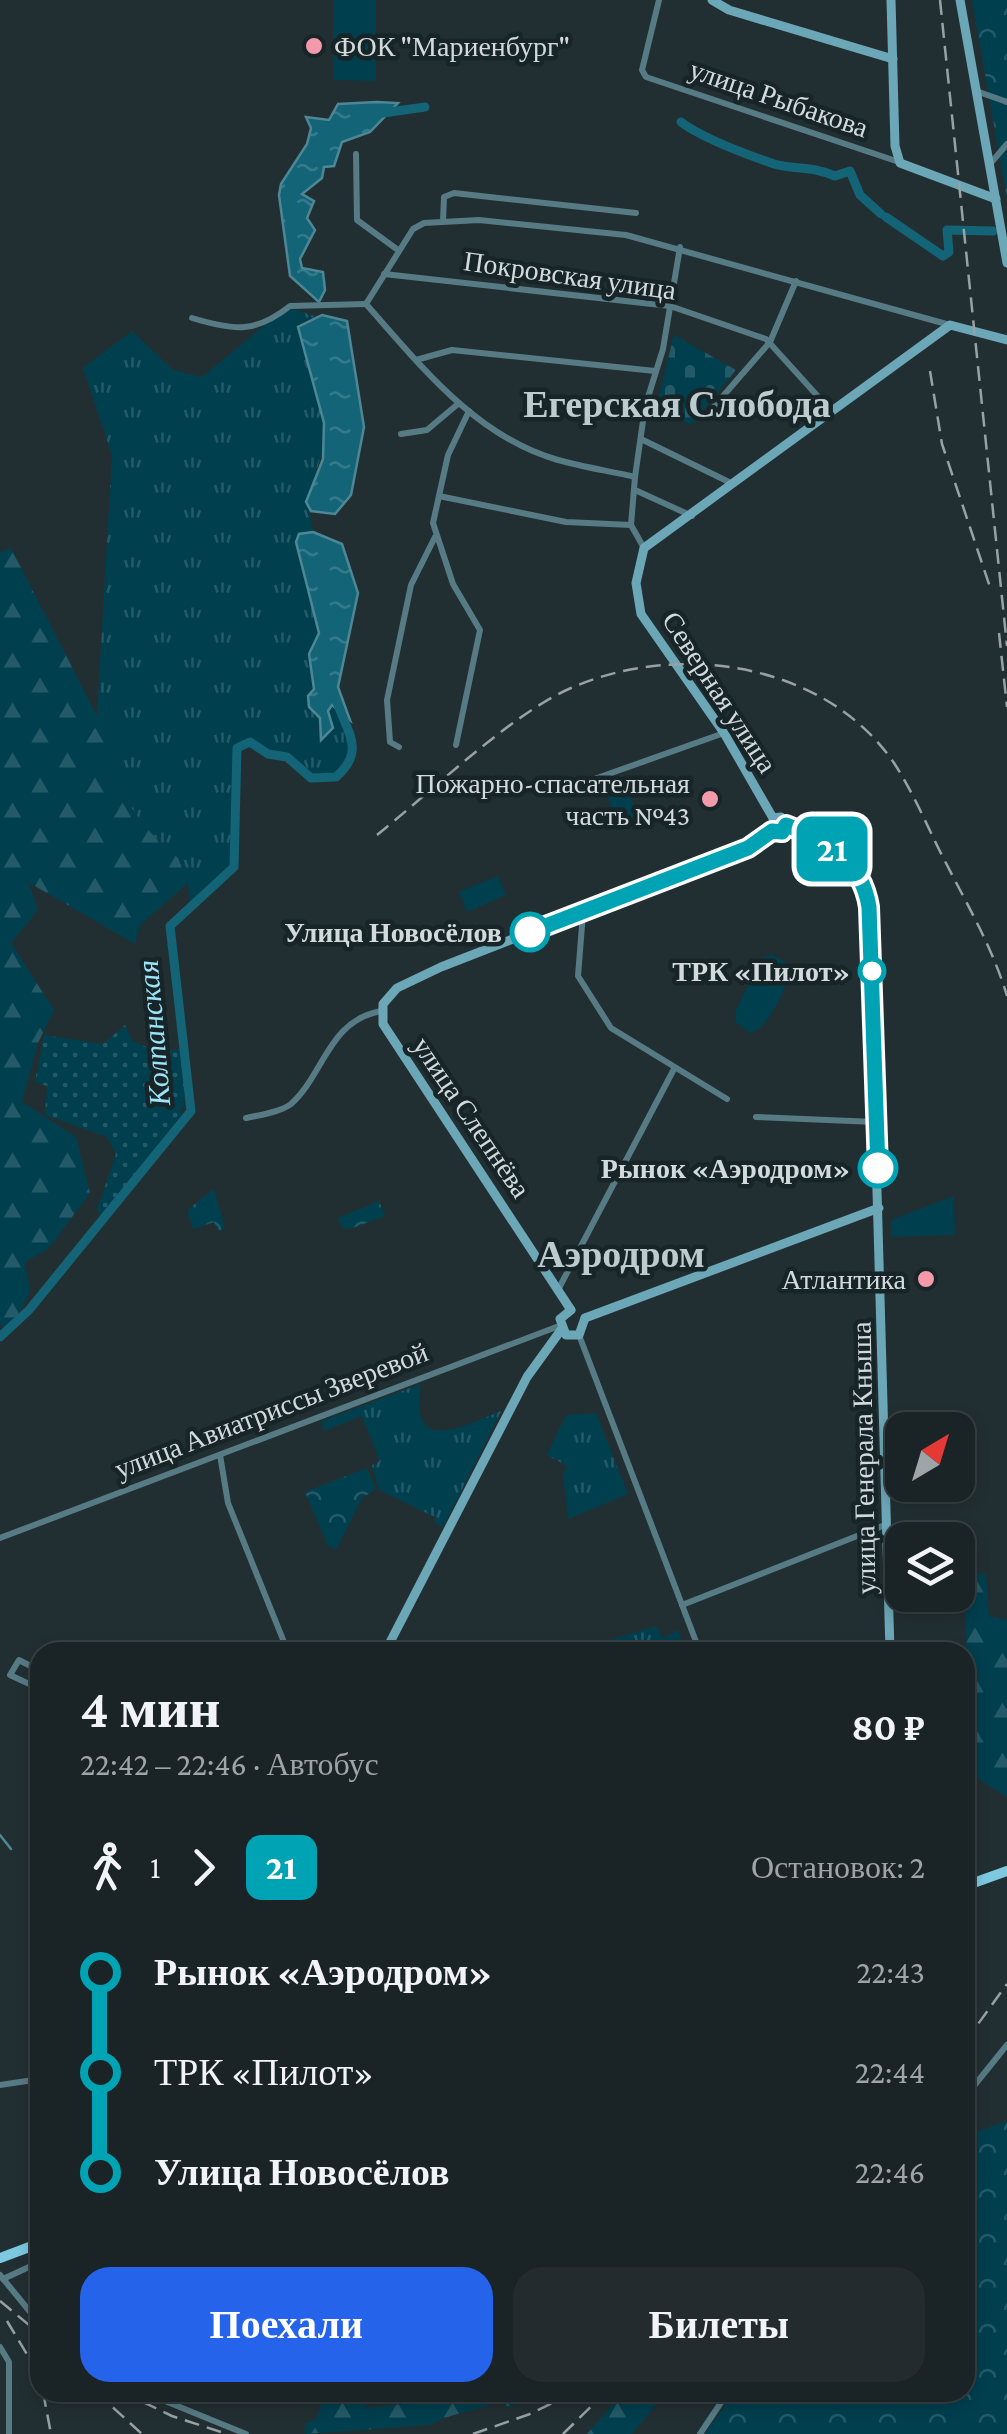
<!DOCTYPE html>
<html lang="ru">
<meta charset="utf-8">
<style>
:root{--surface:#1a2326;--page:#232b2e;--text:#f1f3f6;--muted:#9fa4a7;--line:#384043;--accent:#2563eb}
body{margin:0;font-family:"Crimson Pro",serif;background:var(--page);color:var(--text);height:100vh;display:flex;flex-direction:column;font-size:38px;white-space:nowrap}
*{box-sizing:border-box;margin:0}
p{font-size:32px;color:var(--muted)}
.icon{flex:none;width:55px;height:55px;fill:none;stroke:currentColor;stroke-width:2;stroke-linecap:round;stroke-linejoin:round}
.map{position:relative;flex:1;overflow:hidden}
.side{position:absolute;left:30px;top:1642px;width:945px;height:760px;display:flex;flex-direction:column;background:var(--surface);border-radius:30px;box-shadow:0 5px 15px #0003,0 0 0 2px var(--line)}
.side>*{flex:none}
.badge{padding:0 20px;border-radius:15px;font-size:35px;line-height:65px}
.needle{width:65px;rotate:38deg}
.controls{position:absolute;left:885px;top:1412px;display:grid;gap:20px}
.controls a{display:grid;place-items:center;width:90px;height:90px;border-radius:20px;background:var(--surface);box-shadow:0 5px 15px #0003,0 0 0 2px var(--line);font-size:50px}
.map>.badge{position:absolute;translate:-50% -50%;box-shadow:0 0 0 5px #fff}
.legs{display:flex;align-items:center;gap:15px;height:110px;padding:0 50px;font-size:32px}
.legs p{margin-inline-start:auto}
.overview{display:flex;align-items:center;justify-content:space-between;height:170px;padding:0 50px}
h1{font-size:55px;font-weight:600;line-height:75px}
.primary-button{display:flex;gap:20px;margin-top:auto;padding:20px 50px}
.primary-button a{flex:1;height:115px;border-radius:30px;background:var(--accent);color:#fff;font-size:40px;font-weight:600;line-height:115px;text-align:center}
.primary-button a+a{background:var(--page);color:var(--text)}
ul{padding:0 50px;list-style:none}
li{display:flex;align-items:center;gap:35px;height:100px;font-size:38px}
li i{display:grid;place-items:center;width:15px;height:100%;margin:0 12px;background:currentColor}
li i::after{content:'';width:25px;height:25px;margin:-12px;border:8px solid;border-radius:50%;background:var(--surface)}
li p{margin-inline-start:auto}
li:first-child i{background:linear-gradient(#0000 50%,currentColor 0)}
li:last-child i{background:linear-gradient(currentColor 50%,#0000 0)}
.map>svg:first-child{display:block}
</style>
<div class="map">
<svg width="1007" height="2434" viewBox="0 0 1007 2434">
<defs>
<pattern id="grass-tufts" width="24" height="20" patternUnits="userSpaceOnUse" patternTransform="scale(2.5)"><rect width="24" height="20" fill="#003f4e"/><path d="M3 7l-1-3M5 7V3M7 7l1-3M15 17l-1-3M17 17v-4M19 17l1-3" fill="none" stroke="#245a67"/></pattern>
<pattern id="forest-firs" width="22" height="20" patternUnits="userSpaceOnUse" patternTransform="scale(2.5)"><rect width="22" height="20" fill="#003f4e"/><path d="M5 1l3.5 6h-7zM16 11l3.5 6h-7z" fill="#245a67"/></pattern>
<pattern id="cemetery-stones" width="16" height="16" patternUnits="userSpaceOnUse" patternTransform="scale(2.5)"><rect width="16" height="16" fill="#003f4e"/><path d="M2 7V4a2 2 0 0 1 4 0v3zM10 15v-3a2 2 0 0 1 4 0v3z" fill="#245a67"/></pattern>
<pattern id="park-crowns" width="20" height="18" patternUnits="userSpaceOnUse" patternTransform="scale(2.5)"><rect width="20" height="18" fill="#003f4e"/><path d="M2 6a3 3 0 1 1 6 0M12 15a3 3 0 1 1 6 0" fill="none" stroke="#245a67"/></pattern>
<pattern id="garden-dots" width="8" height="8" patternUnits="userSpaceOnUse" patternTransform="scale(2.5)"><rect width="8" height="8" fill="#003f4e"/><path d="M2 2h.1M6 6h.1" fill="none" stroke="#245a67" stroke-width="1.8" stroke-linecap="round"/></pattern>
<pattern id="water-ripples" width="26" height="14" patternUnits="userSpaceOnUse" patternTransform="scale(2.5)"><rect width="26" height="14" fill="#146477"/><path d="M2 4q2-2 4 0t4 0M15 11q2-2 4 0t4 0" fill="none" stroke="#357a8a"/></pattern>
</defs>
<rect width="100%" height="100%" fill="#222f32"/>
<g fill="url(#grass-tufts)">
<path d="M 287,307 L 317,317 L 301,322 C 299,355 322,384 324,419 C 327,467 301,485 313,532 L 302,534 C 295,568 313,577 314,603 C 314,614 315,622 319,634 C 301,670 326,694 318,730 L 326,739 L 328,711 L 336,705 C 342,713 349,722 353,732 C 359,754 342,784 317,779 C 302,776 299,761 286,756 C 273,751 264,751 250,742 L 238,746 L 234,867 L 190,908 L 188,883 L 178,858 L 150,832 L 103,772 L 97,716 L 112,455 L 83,368 L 132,331 L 173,370 L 202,377 Z"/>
<path d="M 421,1384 C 408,1456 462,1427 501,1411 L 443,1527 L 435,1523 L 435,1517 L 379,1490 L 372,1465 L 380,1461 L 362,1416 L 323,1431 L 322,1421 Z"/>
<polygon points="596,1413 628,1494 568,1519 563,1474 567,1466 547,1455 566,1415"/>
<polygon points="656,1626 663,1638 678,1630 686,1652 611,1652 606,1641"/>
</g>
<g fill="url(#forest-firs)">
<polygon points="11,548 97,716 131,730 103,772 150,832 178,858 188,883 140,925 135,944 28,882 38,910 11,943 54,1010 38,1043 22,1102 76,1137 90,1193 48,1249 25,1262 30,1292 9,1331 0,1324 0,552"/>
<polygon points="963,1573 986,1574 989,1617 1007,1619 1007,1797 980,1780 965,1762 968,1677"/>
<path d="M 324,2393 L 362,2393 L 366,2408 L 422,2402 L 443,2393 L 562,2393 L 542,2402 L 530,2397 L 511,2407 L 496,2402 C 474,2412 450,2413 430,2425 L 306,2434 L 305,2424 L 317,2418 Z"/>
<polygon points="623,2393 665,2393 632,2434 587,2434"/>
</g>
<polygon fill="url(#cemetery-stones)" points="674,335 736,370 691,425 656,408"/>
<g fill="url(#park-crowns)">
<polygon points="972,0 1007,0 1007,199"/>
<polygon points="214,1189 225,1228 218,1231 214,1222 193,1229 187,1210"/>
<polygon points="379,1201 385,1216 350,1229 342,1228 338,1218"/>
<polygon points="367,1468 376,1489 362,1498 336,1550 328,1546 305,1492"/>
<polygon points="1007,2121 1007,2434 705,2434 734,2393 965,2392 965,2136"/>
</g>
<polygon fill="url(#garden-dots)" points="125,1025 132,1041 158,1052 181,1049 187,1087 180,1119 101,1215 97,1210 116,1154 107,1137 45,1115 47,1086 35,1082 44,1035 103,1044"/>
<g fill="#003f4e">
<polygon points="333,0 376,0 376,81 333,80"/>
<polygon points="622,777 638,816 618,824 603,785"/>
<polygon points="498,876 506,895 467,912 459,892"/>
<path d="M 771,954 L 789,964 C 791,982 768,1031 749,1033 L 736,1022 L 735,1011 L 762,958 Z"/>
<polygon points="954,1196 955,1235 891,1237 891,1220"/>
</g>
<g fill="url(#water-ripples)" stroke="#4d8795" stroke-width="2.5">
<polygon points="377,102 398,103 370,132 342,142 334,166 324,167 322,178 302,194 314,201 307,218 315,230 300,259 302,268 323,272 325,290 319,302 290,276 279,195 281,184 307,144 311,128 306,117 329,120 338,104"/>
<polygon points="322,315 347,321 364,427 351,495 335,514 311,511 306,502 323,459 324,423 298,327"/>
<polygon points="313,532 342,544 358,593 338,687 350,720 332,705 328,711 333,728 321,740 320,718 309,707 308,696 314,689 309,654 319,633 296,542 299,534"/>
</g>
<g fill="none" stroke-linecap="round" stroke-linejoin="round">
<polyline stroke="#4d8795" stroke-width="2.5" points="0,1835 11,1849"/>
<g stroke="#146477" stroke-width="9">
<polyline points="383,113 425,107"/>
<path d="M 681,122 C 702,138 748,155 774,164 C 795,170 809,165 835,176 L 850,171 L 860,195 L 881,214"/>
<polyline points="886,217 943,256 949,252 947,230 993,231"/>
<path d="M 0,1337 L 29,1310 L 191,1111 L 170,926 L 234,867 L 237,748 L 250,742 L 268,754 L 287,757 L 311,778 L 336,777 C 367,750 346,731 337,702"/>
</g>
<g stroke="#577b85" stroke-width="6">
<polyline points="659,0 642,70 646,77 899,162"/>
<polyline points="976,91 1007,102"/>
<polyline points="356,154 357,220 398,250"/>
<polyline points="990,164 1007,144"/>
<polyline points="443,221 444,197 454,193 636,213"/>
<polyline points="384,274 670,306 766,339 832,412"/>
<polyline points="366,304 413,229 424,223 479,220 626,235 950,325"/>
<path d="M 366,304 C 420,365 476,437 558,460 C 583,467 609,471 635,477"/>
<path d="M 192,318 C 235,331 256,333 290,306 L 366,304"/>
<polyline points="416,360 452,350 655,371"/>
<polyline points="704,418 770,342 796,281"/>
<polyline points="401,434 427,430 459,403"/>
<polyline points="643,440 731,483"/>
<polyline points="635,490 692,516"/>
<polyline points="439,496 566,522 631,525"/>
<polyline points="644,548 631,525 635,477 645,407 663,349 680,247"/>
<polyline points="456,745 480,630 453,584 433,523 448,455 469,411"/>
<polyline points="399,747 390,742 387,700 411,585 435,537"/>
<polyline points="569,788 724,733"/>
<polyline points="583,913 578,976 611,1028 727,1099"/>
<polyline points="756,1117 875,1122"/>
<path d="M 246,1118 C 259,1115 281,1112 291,1104 C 325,1073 328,1021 381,1011"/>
<polyline points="559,1288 674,1069"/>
<polyline points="579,1335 700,1652"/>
<polyline points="220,1455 228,1503 288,1652"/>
<polyline points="0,1538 559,1326"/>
<polyline points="682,1605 885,1525"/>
<polyline points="40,1671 19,1660 10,1675 40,1689"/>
<polyline points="34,1978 40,1978"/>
<polyline points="0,2085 40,2079"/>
<polyline points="965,2097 1007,2045"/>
<polyline points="0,2275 40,2324"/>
<polyline points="3,2279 40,2262"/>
<polyline points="0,2347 9,2362 9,2434"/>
<polyline points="143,2392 246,2434"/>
<polyline points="700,2434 728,2392"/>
</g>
<g stroke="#6ca7b8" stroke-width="9">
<polyline points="712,0 729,10 893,59"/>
<polyline points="891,0 895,146 900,163 996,199"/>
<polyline points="960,0 1007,263"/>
<path d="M 773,818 L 781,817 L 786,825 C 827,841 862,861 869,907 L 890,1652"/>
<polyline points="773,818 724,733 641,614 636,583 644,548 950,325 1007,340"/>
<polyline points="571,1310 383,1024 383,1004 397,988 441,967 747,848 773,831"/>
<polyline points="571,1310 560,1319 566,1335 579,1335 585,1318"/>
<polyline points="585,1318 879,1208"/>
<polyline points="385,1652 527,1377 561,1330"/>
</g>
<g stroke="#7cc9e0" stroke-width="10">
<polyline points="965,1886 1007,1871"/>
<polyline points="0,2258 40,2243"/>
</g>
<g stroke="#98a1a4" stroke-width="2.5" stroke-dasharray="15 8" stroke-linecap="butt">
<polyline points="940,0 1007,646"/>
<polyline points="930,371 942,444 990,587"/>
<polyline points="999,633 1007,707"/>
<path d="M 377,835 C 431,792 511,714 571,688 C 677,641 825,662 894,763 C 915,795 929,831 947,865 C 969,908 993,949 1007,996"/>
<polyline points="965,2042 1007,1984"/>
<polyline points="0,2301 40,2334"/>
<polyline points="7,2321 40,2376"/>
<polyline points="43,2392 51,2434"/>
<polyline points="96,2392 142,2434"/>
<polyline points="122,2392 172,2416 227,2434"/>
<polyline points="473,2434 530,2414 575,2392"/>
<polyline points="563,2434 606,2392"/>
</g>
</g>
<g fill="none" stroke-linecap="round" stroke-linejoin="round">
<defs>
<path id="line-1" d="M 530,932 L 748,848 L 772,831 L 782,832 L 786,825 C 827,841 862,861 869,907 L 878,1168"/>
</defs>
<use href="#line-1" stroke="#fff" stroke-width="22"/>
<use href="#line-1" stroke="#00a3b4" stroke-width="15"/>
</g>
<g fill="#f39aaa" stroke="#182528" stroke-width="4">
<circle cx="314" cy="46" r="10"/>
<circle cx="710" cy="799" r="10"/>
<circle cx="926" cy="1279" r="10"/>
</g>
<g fill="#fff" stroke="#00a3b4" stroke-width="5">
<circle cx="530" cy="932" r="18"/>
<circle cx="872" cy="971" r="12"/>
<circle cx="878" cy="1168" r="18"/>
</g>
<g text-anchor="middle" stroke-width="9" stroke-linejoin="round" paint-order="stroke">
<g font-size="28" fill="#d2dadc" stroke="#182528" text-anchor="end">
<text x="334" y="56" text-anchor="start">ФОК "Мариенбург"</text>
<text x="690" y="793">Пожарно-спасательная<tspan x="690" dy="32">часть №43</tspan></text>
<text x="906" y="1289">Атлантика</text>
</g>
<g font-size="28" fill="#d2dadc" stroke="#182528">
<text transform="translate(779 98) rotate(19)" y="10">улица Рыбакова</text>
<text transform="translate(570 275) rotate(8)" y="10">Покровская улица</text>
<text transform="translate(720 692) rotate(57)" y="10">Северная улица</text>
<text transform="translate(472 1117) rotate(56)" y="10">улица Слепнёва</text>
<text transform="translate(271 1410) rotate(-21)" y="10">улица Авиатриссы Зверевой</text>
<text transform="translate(863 1458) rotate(-91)" y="10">улица Генерала Кныша</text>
</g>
<g font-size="28" font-weight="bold" fill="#d2dadc" stroke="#182528" text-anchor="end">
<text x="502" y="942">Улица Новосёлов</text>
<text x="850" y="981">ТРК «Пилот»</text>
<text x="850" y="1178">Рынок «Аэродром»</text>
</g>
<g font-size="30" font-style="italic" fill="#9ce3f8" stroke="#182528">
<text transform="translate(154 1033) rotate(-95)" y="10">Колпанская</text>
</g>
<g font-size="38" font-weight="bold" fill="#bccbd0" stroke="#182528">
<text x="677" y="417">Егерская Слобода</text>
<text x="621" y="1267">Аэродром</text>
</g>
</g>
</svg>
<div class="controls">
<a><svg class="needle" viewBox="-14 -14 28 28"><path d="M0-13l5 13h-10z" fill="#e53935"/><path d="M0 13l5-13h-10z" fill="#9fa4a7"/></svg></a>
<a><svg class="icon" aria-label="layers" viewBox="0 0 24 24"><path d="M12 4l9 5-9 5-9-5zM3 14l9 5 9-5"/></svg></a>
</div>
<b class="badge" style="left:832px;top:849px;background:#00a3b4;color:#fff">21</b>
<section class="side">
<div class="overview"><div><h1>4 мин</h1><p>22:42 – 22:46 · Автобус</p></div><b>80 ₽</b></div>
<div class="legs"><svg class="icon" aria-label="walk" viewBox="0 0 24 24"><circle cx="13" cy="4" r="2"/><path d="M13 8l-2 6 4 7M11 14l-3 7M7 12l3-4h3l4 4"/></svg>1<svg class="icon" aria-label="forward" viewBox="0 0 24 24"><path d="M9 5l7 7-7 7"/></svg><b class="badge" style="background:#00a3b4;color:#fff">21</b><p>Остановок: 2</p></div>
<ul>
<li><i style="color:#00a3b4"></i><b>Рынок «Аэродром»</b><p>22:43</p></li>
<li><i style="color:#00a3b4"></i><span>ТРК «Пилот»</span><p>22:44</p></li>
<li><i style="color:#00a3b4"></i><b>Улица Новосёлов</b><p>22:46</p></li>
</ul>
<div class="primary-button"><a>Поехали</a><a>Билеты</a></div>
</section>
</div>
